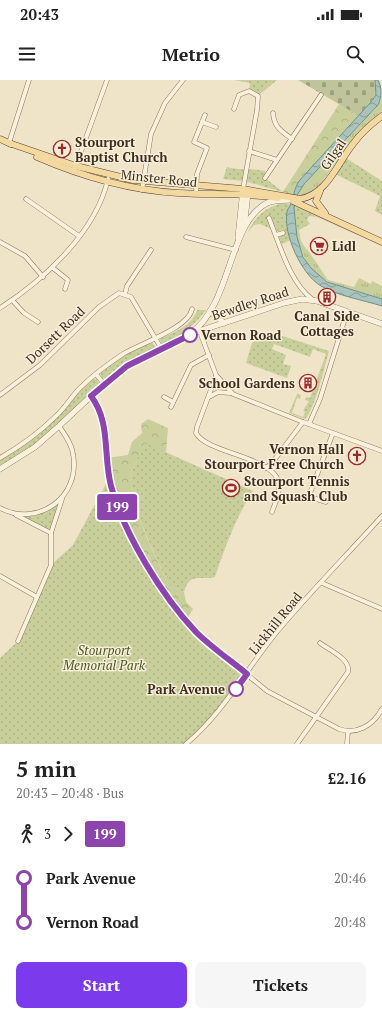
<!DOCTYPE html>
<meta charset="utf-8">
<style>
:root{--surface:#fff;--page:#f6f6f6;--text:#222;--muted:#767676;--accent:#7c3aed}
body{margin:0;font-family:"PT Serif",serif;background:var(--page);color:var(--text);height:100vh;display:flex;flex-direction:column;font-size:15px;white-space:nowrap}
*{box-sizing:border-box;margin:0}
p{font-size:13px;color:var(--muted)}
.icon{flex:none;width:22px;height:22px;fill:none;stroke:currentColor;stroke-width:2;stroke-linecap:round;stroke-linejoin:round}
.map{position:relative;height:664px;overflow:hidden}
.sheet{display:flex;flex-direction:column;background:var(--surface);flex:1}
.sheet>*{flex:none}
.badge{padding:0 8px;border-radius:3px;font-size:14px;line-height:26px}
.map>.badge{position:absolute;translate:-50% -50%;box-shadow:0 0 0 2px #fff}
.legs{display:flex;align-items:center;gap:6px;height:44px;padding:0 16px;font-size:13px}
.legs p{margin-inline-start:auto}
.headline{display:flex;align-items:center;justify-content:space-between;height:68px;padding:0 16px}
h1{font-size:22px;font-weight:600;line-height:30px}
.button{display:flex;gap:8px;margin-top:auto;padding:8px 16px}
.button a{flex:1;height:46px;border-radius:8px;background:var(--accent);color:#fff;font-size:16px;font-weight:600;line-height:46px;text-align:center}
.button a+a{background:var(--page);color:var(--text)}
ul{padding:0 16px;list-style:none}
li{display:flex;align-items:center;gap:14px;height:44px;font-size:15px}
li i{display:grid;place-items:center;width:6px;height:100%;margin:0 5px;background:currentColor}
li i::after{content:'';width:10px;height:10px;margin:-5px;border:3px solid;border-radius:50%;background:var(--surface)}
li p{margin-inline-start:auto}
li:first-child i{background:linear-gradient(#0000 50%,currentColor 0)}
li:last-child i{background:linear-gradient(currentColor 50%,#0000 0)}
.status{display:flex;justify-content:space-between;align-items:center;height:28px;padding:0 20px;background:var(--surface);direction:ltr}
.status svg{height:11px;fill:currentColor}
header{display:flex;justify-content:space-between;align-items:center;height:52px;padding:0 16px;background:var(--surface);font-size:18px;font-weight:600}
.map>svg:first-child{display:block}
</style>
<div class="status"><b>20:43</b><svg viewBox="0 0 49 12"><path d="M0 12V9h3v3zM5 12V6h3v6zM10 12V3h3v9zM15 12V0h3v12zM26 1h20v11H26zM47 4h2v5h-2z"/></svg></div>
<header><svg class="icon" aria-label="menu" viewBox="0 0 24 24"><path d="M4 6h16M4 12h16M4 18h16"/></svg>Metrio<svg class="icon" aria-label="search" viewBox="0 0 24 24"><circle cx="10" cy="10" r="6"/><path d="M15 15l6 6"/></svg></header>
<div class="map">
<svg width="382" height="664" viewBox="0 0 382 664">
<defs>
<pattern id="grass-tufts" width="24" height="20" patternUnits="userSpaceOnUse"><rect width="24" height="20" fill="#c9cf9b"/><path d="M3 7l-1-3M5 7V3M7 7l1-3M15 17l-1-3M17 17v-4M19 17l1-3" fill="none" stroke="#aeb285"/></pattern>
<pattern id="forest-crowns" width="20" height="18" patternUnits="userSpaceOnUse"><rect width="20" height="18" fill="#c9cf9b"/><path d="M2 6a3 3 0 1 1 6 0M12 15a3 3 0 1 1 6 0" fill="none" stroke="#aeb285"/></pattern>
<pattern id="cemetery-stones" width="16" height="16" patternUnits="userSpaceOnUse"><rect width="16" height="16" fill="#bfc49a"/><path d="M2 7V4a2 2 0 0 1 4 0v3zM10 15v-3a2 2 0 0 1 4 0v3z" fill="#9ca07d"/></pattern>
<pattern id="park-dots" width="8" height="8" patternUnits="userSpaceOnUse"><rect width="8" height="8" fill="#c9cf9b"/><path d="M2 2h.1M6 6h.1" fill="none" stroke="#aeb285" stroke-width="1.8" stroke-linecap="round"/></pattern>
<pattern id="water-waves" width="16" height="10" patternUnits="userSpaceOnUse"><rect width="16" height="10" fill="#a9c4bc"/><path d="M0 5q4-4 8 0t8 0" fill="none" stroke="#8ba098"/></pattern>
</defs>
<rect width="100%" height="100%" fill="#f0e4c8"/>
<g fill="url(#grass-tufts)">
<path d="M 382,16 L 382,31 L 353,59 L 319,106 C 313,112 306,117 297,115 L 311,96 L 376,28 Z"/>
<path d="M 296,149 L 299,150 L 301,161 L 306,169 L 307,169 L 328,200 L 354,207 L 359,198 L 371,204 L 372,201 L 382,206 L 382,219 C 337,206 304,204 296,149 Z"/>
</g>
<g fill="url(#forest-crowns)">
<polygon points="339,24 359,36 299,101 293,115 283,112"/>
<path d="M 148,339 L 168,348 L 166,373 L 145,364 C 141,374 132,386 131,397 C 128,425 157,477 168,505 L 184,512 L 186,522 L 193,529 L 186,541 C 160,510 134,468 119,431 C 112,415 110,395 106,378 L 128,375 L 132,362 L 142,353 L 141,344 Z"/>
</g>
<polygon fill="url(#cemetery-stones)" points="298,0 375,0 376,15 359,36"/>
<g fill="url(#park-dots)">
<polygon points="234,0 277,0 258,16 249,11 250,3"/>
<polygon points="346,78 382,101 382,135 375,131 380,116 335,94"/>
<path d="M 227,87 C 240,91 252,88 265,91 L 265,98 L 283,112 L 244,101 L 223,99 Z"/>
<path d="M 285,123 L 291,124 C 284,134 287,149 291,160 L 282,164 L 279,157 L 285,154 L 284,150 L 277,151 L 271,137 L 267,139 L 271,149 L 260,144 L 254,145 L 248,152 C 255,137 267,125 285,123 Z"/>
<polygon points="294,125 300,127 362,157 317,137 309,136 307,140 310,144 299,150 296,149"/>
<path d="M 197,230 L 206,230 L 197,241 L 187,250 L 186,255 L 163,266 L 159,258 C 173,254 193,245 197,230 Z"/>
<path d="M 273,253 L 329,271 C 325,285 315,330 305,339 L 289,333 L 297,314 L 301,315 L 300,319 L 297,318 L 292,333 L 303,337 L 305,332 L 303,331 L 309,321 L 305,320 L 306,317 L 310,318 L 326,274 L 313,269 L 310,277 L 274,264 L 272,269 L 286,275 L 283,284 L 291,286 L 287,298 L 246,283 L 252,263 Z"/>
<polygon points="152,262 156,269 107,299 102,298 100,293 123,276"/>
<polygon points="92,299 97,299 99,304 58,344 34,365 0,386 0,380 38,353"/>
<path d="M 145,363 L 253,411 C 236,437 225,467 215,497 C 201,501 190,491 184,512 L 168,505 C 158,478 128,424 131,397 C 132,386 141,373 145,363 Z"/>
<polygon points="109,398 118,431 142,476 173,526 186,541 247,594 224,624 186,664 0,664 0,578 18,561 51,485 73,465"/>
<polygon points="62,419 51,453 16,435 33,433"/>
</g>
<path fill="url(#water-waves)" stroke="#6f938a" d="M 375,0 L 378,0 C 382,8 382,16 378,25 L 305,103 L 297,115 L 294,128 L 297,157 L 303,177 L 311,188 L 327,202 L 382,219 L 382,226 C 363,220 338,216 321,206 C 302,195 283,155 287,132 C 287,129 290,127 291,124 C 294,116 294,109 299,101 L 371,22 L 376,15 Z"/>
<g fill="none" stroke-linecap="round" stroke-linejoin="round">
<defs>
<g id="street">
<polyline points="234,29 239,15 249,11 258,16 257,30 243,109"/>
<path d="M 273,33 C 274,47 281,51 292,59"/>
<polyline points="202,42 216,47"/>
<polyline points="9,63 29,0"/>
<polyline points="249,71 277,80"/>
<polyline points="75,88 107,0"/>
<polyline points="265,98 321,15"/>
<polyline points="142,110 151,54 165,23 183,0"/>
<polyline points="196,114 197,94 207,68 194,62 205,35"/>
<polyline points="26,119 79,156"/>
<path d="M 269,138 C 279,163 290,203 312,219"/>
<polyline points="276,155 283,153"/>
<polyline points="186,157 236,170"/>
<polyline points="0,162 25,176 43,197"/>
<polyline points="53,188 68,200 65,209"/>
<polyline points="125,214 127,206 151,170"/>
<polyline points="12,220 24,233 38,242"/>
<path d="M 0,228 C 44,200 96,152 108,99"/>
<polyline points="200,252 216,295 233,314 303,342 382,371"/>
<polyline points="96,294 104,304"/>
<path d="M 216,296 L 197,347 L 196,353 C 207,374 278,377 279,405 C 280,414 275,423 272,432"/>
<polyline points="0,315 40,285 99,227 119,213 131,217 161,268"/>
<path d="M 91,316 L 98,325 L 103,338 L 109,398 L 118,430 L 142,476 L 173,526 L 198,554 L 267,611 L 339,649 C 356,655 373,646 382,629"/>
<polyline points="164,317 173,322"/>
<polyline points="209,317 218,312 230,313"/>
<polyline points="171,327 191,285 209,275"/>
<polyline points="309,344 320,319 347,232"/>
<path d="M 0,378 C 19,367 40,352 56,336 C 65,328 71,317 80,308 C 92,296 108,284 123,274 C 139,264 189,248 192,229"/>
<polyline points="266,388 272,383 303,342"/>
<polyline points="326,422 313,418 310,413 333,353"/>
<path d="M 0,428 C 38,448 81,417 73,374 C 72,364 65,355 59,346"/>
<polyline points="16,435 51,453"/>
<polyline points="0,496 37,517"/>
<polyline points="322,503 382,529"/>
<polyline points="18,561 51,485 51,453 62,419"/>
<path d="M 186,664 C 224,632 245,591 276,553 C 309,513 347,475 382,436"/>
<path d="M 297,664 L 348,592 C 351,579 329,570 320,563"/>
<polyline points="347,664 348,652"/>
</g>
<g id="secondary">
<polyline points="244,147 248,112"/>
<polyline points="238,158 243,111"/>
<polyline points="210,231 224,243"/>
<path d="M 191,253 C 232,224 228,143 267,123 C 274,120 282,120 289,120"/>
<polyline points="0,389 35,367 59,346 104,304 127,286 187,255 284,223 302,219 317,221 382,244"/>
</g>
<g id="primary">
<polyline points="0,59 11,64"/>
<path d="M 9,63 L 76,86 L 133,100 L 243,109 L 300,119 C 327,115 338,82 353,64 C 361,53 371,44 382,36"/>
<path d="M 37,77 C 83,97 128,110 178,113 C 211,115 246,113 278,118"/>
<polyline points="320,111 316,121 325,133"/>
<polyline points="293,121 382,162"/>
</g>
</defs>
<use href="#street" stroke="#8d765c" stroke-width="5"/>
<use href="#secondary" stroke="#6f573f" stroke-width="6"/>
<use href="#primary" stroke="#5b4430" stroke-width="7"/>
<use href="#street" stroke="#faf1dc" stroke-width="4"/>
<use href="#secondary" stroke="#faf1dc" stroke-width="5.5"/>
<use href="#primary" stroke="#f3d9a0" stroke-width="6"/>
</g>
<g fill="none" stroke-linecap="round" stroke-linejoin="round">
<defs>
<path id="line-1" d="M 190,255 L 127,286 L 91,316 C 111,342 103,376 111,406 C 124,454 162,516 196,552 C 211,567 230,580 247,594 L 236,609"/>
</defs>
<use href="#line-1" stroke="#fff" stroke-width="9"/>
<use href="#line-1" stroke="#8e44ad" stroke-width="6"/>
</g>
<defs>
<symbol id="church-ring" viewBox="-11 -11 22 22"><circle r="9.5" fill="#f7eed8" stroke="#9e2a2b" stroke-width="1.5"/><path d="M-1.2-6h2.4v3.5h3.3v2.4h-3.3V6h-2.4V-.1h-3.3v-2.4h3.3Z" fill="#9e2a2b"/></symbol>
<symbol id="supermarket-ring" viewBox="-11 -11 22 22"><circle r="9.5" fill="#f7eed8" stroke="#9e2a2b" stroke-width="1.5"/><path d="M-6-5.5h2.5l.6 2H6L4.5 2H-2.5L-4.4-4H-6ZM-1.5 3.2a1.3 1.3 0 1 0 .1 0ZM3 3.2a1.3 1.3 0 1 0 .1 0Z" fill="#9e2a2b"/></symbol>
<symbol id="building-ring" viewBox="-11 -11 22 22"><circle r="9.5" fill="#f7eed8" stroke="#9e2a2b" stroke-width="1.5"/><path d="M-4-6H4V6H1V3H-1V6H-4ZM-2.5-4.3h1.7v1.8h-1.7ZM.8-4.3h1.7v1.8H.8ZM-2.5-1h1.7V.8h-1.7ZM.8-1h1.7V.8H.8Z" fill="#9e2a2b"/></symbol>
<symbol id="stadium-ring" viewBox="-11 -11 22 22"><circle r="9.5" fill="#f7eed8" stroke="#9e2a2b" stroke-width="1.5"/><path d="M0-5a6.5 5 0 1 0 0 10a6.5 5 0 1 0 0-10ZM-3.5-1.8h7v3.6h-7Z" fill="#9e2a2b"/></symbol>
</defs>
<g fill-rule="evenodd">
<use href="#church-ring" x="52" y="59" width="20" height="20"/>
<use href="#supermarket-ring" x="309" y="156" width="20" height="20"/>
<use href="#building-ring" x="317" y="207" width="20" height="20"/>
<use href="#building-ring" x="298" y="293" width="20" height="20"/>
<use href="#church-ring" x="347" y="366" width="20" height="20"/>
<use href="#stadium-ring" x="221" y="398" width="20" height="20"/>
</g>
<g fill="#fff" stroke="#8e44ad" stroke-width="2">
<circle cx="190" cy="255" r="7"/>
<circle cx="236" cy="609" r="7"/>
</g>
<g text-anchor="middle" stroke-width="3" stroke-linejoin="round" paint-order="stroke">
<g font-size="13" font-weight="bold" fill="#3d2e20" stroke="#f7eed8" text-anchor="start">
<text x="75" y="67">Stourport<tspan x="75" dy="15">Baptist Church</tspan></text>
<text x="332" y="171">Lidl</text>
<text x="327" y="241" text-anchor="middle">Canal Side<tspan x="327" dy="15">Cottages</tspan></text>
<text x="295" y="308" text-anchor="end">School Gardens</text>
<text x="344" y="374" text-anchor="end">Vernon Hall<tspan x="344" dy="15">Stourport Free Church</tspan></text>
<text x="244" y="406">Stourport Tennis<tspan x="244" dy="15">and Squash Club</tspan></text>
</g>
<g font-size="13" fill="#3d2e20" stroke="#f7eed8">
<text transform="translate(333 74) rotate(-56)" y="5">Gilgal</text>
<text transform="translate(159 98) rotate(6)" y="5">Minster Road</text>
<text transform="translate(250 223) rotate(-18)" y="5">Bewdley Road</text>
<text transform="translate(55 255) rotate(-44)" y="5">Dorsett Road</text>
<text transform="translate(275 543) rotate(-51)" y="5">Lickhill Road</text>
</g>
<g font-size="13" font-weight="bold" fill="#3d2e20" stroke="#f7eed8" text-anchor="start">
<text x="201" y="260">Vernon Road</text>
<text x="225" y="614" text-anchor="end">Park Avenue</text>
</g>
<g font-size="13" font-style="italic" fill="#4d5a26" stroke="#f7eed8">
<text x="104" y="575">Stourport<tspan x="104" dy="15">Memorial Park</tspan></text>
</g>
</g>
</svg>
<b class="badge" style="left:117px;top:427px;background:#8e44ad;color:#fff">199</b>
</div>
<section class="sheet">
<div class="headline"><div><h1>5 min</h1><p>20:43 – 20:48 · Bus</p></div><b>£2.16</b></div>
<div class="legs"><svg class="icon" aria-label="walk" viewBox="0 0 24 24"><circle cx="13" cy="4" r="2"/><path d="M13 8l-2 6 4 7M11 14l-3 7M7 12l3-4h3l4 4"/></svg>3<svg class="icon" aria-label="forward" viewBox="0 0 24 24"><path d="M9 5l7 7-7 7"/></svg><b class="badge" style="background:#8e44ad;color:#fff">199</b></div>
<ul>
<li><i style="color:#8e44ad"></i><b>Park Avenue</b><p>20:46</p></li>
<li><i style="color:#8e44ad"></i><b>Vernon Road</b><p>20:48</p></li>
</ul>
<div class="button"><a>Start</a><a>Tickets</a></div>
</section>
